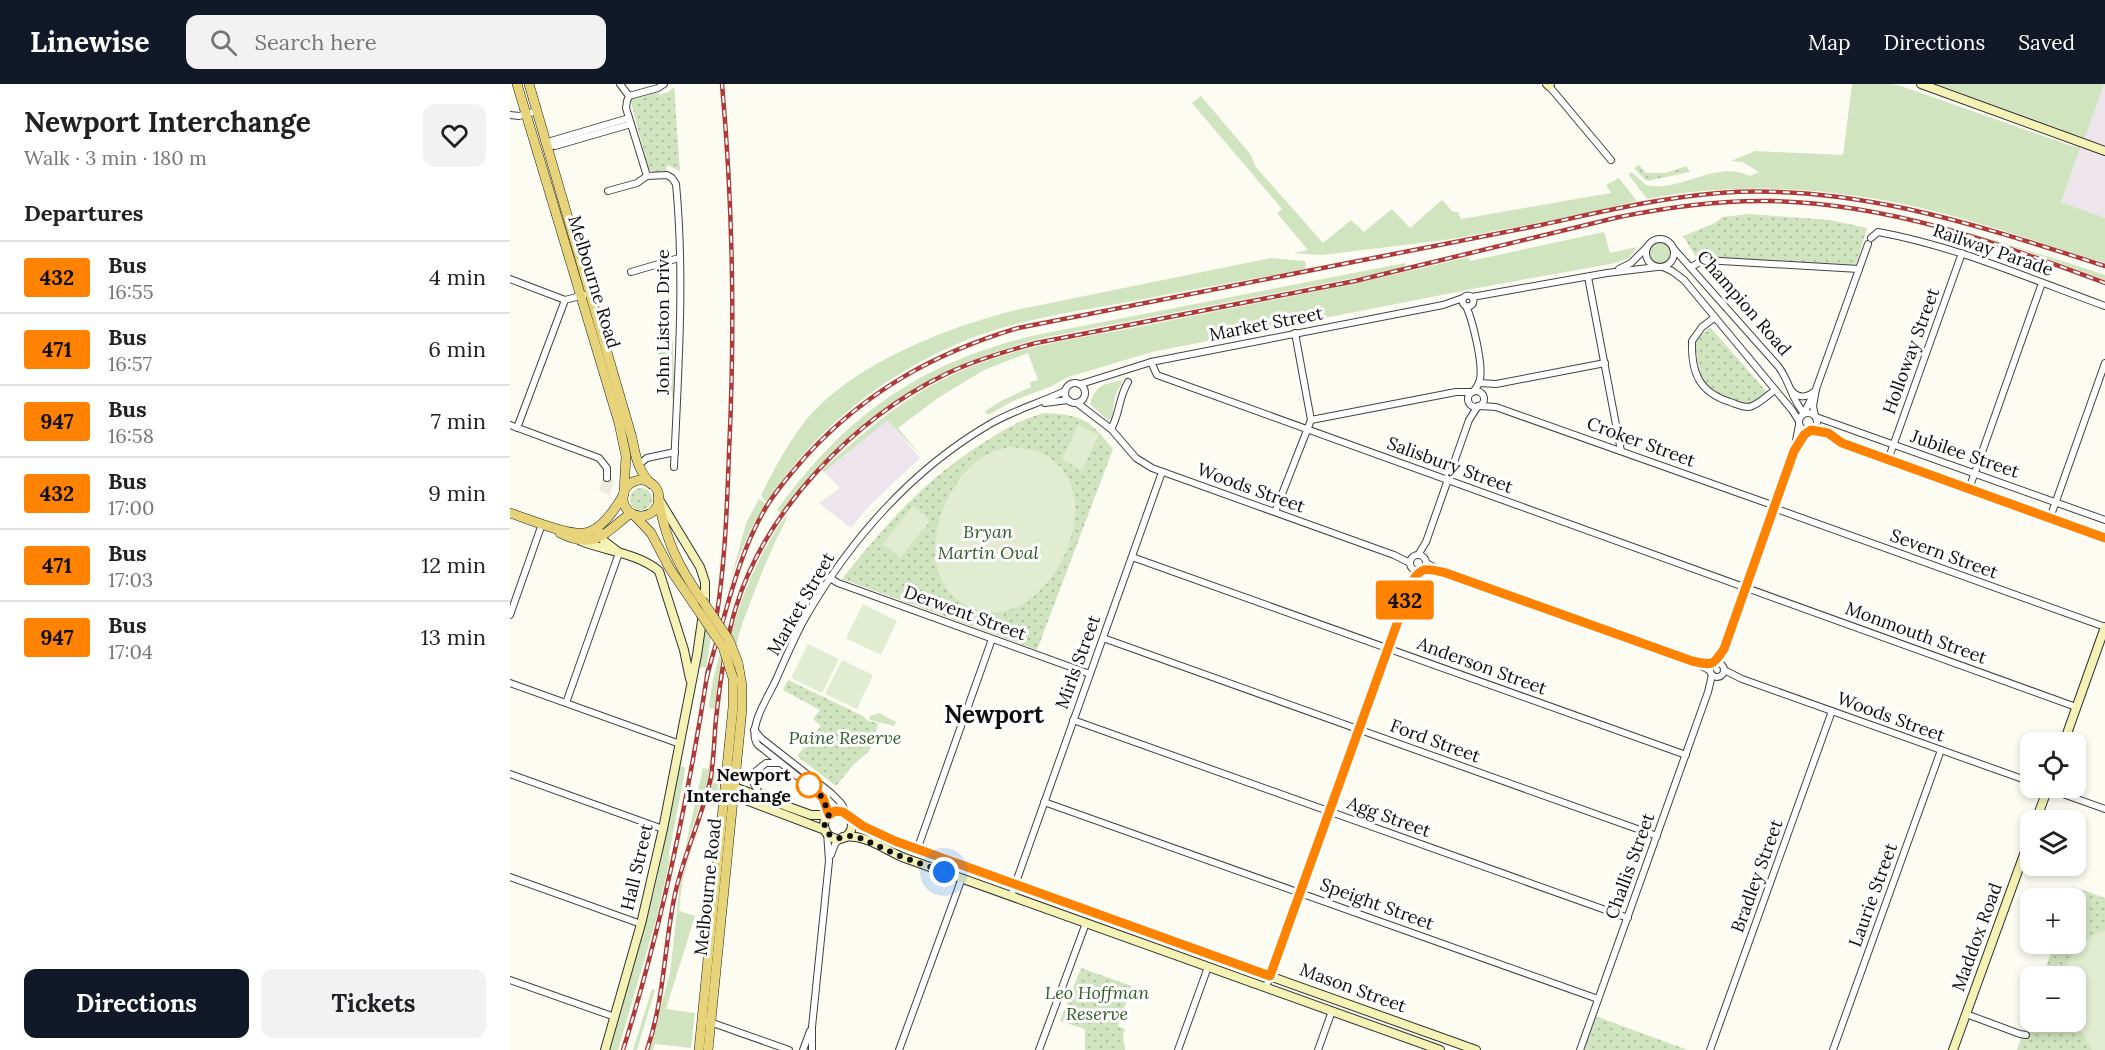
<!DOCTYPE html>
<meta charset="utf-8">
<style>
:root{--surface:#fff;--page:#f2f2f2;--text:#202124;--muted:#757577;--line:#e0e0e0;--accent:#111827}
body{margin:0;font-family:Lora,serif;background:var(--page);color:var(--text);height:100vh;display:flex;flex-direction:column;font-size:22px;white-space:nowrap}
*{box-sizing:border-box;margin:0}
p{font-size:20px;color:var(--muted)}
.icon{flex:none;width:33px;height:33px;fill:none;stroke:currentColor;stroke-width:2;stroke-linecap:round;stroke-linejoin:round}
.map{position:relative;flex:1;overflow:hidden}
.side{display:flex;flex-direction:column;background:var(--surface);width:510px}
.side>*{flex:none}
.badge{padding:0 12px;border-radius:4px;font-size:21px;line-height:39px}
.fabs{position:absolute;left:1510px;top:648px;display:grid;gap:12px}
.fabs a{display:grid;place-items:center;width:66px;height:66px;border-radius:12px;background:var(--surface);box-shadow:0 3px 9px #0003;font-size:30px}
.you{position:absolute;width:30px;height:30px;margin:-15px;border:4px solid #fff;border-radius:50%;background:#1a73e8;box-shadow:0 0 0 9px #1a73e833}
.map>.badge{position:absolute;translate:-50% -50%;box-shadow:0 0 0 3px #fff}
h2{padding:0 24px;font-size:22px;line-height:54px}
.round{display:grid;place-items:center;flex:none;width:63px;height:63px;border-radius:12px;background:var(--page)}
.summary{display:flex;align-items:center;justify-content:space-between;height:102px;padding:0 24px}
h1{font-size:28px;font-weight:800;line-height:45px}
.button{display:flex;gap:12px;margin-top:auto;padding:12px 24px}
.button a{flex:1;height:69px;border-radius:12px;background:var(--accent);color:#fff;font-size:24px;font-weight:800;line-height:69px;text-align:center}
.button a+a{background:var(--page);color:var(--text)}
ul{padding:0;list-style:none}
li{display:flex;align-items:center;gap:18px;height:72px;padding:0 24px;border-top:2px solid var(--line)}
li div{flex:1}
li b{display:block;font-size:22px}
li em{font-style:normal}
li .badge{min-width:66px;font-weight:700;text-align:center}
header{display:flex;align-items:center;gap:36px;box-sizing:border-box;height:84px;padding:0 30px;background:var(--accent);color:#fff}
header strong{font-size:28px}
nav{display:flex;gap:33px;margin-inline-start:auto;font-size:21px}
.search{width:420px;height:54px;background:var(--page);display:flex;align-items:center;gap:15px;box-sizing:border-box;padding:0 21px;border-radius:12px;color:var(--muted);font-size:22px}
main{display:flex;flex:1;min-height:0}
.map>svg:first-child{display:block}
</style>
<header>
<strong>Linewise</strong>
<div class="search"><svg class="icon" aria-label="search" viewBox="0 0 24 24"><circle cx="10" cy="10" r="6"/><path d="M15 15l6 6"/></svg>Search here</div>
<nav><a>Map</a><a>Directions</a><a>Saved</a></nav>
</header>
<main>
<section class="side">
<div class="summary"><div><h1>Newport Interchange</h1><p>Walk · 3 min · 180 m</p></div><a class="round"><svg class="icon" aria-label="heart" viewBox="0 0 24 24"><path d="M12 20l-8-8c-3-5 5-10 8-4 3-6 11-1 8 4z"/></svg></a></div>
<h2>Departures</h2>
<ul>
<li><span class="badge" style="background:#ff8200;color:#111">432</span><div><b>Bus</b><p>16:55</p></div><em>4 min</em></li>
<li><span class="badge" style="background:#ff8200;color:#111">471</span><div><b>Bus</b><p>16:57</p></div><em>6 min</em></li>
<li><span class="badge" style="background:#ff8200;color:#111">947</span><div><b>Bus</b><p>16:58</p></div><em>7 min</em></li>
<li><span class="badge" style="background:#ff8200;color:#111">432</span><div><b>Bus</b><p>17:00</p></div><em>9 min</em></li>
<li><span class="badge" style="background:#ff8200;color:#111">471</span><div><b>Bus</b><p>17:03</p></div><em>12 min</em></li>
<li><span class="badge" style="background:#ff8200;color:#111">947</span><div><b>Bus</b><p>17:04</p></div><em>13 min</em></li>
</ul>
<div class="button"><a>Directions</a><a>Tickets</a></div>
</section>
<div class="map">
<svg width="1595" height="966" viewBox="0 0 1595 966">
<defs>
<pattern id="park-dots" width="8" height="8" patternUnits="userSpaceOnUse" patternTransform="scale(1.5)"><rect width="8" height="8" fill="#d0e4c0"/><path d="M2 2h.1M6 6h.1" fill="none" stroke="#b1c2a4" stroke-width="1.8" stroke-linecap="round"/></pattern>
</defs>
<rect width="100%" height="100%" fill="#fdfcf3"/>
<g fill="#ece5ec">
<polygon points="1594,0 1595,0 1595,134 1551,118"/>
<polygon points="377,335 410,374 358,423 341,444 309,419 330,404 314,388"/>
</g>
<g fill="#d0e4c0">
<path d="M 1342,0 L 1381,0 L 1391,2 L 1565,63 L 1571,62 L 1551,118 L 1595,134 L 1595,179 C 1522,157 1448,129 1372,116 C 1295,102 1214,100 1137,115 L 1118,90 L 1122,88 L 1136,101 C 1171,109 1206,75 1240,92 L 1249,88 L 1233,78 L 1221,77 L 1245,67 L 1333,71 Z"/>
<polygon points="1426,0 1594,0 1574,56 1556,50 1551,45"/>
<polygon points="691,12 741,71 745,82 813,159 841,136 854,148 882,125 900,144 932,116 943,128 948,128 951,135 1101,109 1096,101 1109,94 1127,117 1050,135 935,156 812,171 784,169 798,166 767,129 772,125 682,19"/>
<path d="M 1388,131 C 1458,147 1526,168 1595,191 L 1595,196 L 1511,165 Z"/>
<path d="M 1094,148 L 1100,169 L 1127,163 L 1119,174 L 1106,179 L 967,204 L 642,268 L 558,293 L 542,302 L 503,317 L 478,331 L 475,327 L 493,316 L 521,303 L 520,298 L 528,296 L 518,269 L 474,286 L 428,314 L 388,344 L 412,373 L 377,336 L 314,388 L 312,386 C 350,352 390,316 436,294 C 498,263 566,255 633,242 C 742,220 851,200 958,173 L 960,177 Z"/>
<circle cx="1150" cy="169" r="11"/>
<path d="M 761,174 L 795,177 L 796,185 C 738,196 680,206 622,217 C 571,227 516,234 467,252 C 382,284 305,342 257,419 L 251,411 C 263,387 277,361 293,340 C 339,281 435,244 506,226 Z"/>
<path d="M 895,179 L 896,184 L 537,253 C 424,280 339,334 271,429 L 267,426 C 335,332 408,280 521,252 Z"/>
<path d="M 613,296 L 605,312 L 602,334 L 598,336 L 580,320 C 586,300 594,300 613,296 Z"/>
<path d="M 249,415 L 256,420 C 239,445 228,473 219,502 L 236,439 Z"/>
<path d="M 275,433 L 277,434 C 262,463 250,492 239,522 C 234,535 228,549 227,563 L 221,552 C 232,509 249,470 275,433 Z"/>
<polygon points="194,544 201,553 196,584 189,583"/>
<polygon points="210,570 213,576 206,625 200,624 199,621 203,595"/>
<polygon points="369,629 386,638 384,642 360,636 360,632"/>
<polygon points="202,666 198,697 174,769 193,684 198,685"/>
<polygon points="170,682 175,683 174,693 159,769 159,779 146,836 108,966 100,966 145,804"/>
<polygon points="206,682 209,691 207,721 197,719"/>
<polygon points="182,763 172,799 169,827 185,832 156,925 185,929 181,964 145,960 143,966 139,966 160,889 170,800"/>
<polygon points="142,905 145,906 127,966 123,966"/>
</g>
<g fill="url(#park-dots)">
<polygon points="164,3 170,87 157,81 156,87 144,89 138,84 121,18 123,15 149,8 150,11 158,8"/>
<polygon points="1129,81 1136,89 1155,89 1177,82 1179,88 1138,97 1134,95 1124,84"/>
<polygon points="1239,130 1320,136 1357,144 1346,181 1186,173 1173,152 1205,139 1212,133"/>
<polygon points="1200,243 1257,308 1244,319 1235,321 1202,309 1190,294 1185,260 1186,256"/>
<polygon points="163,258 164,315 163,316 146,262"/>
<path d="M 534,329 C 574,331 578,335 603,365 L 527,566 L 332,495 C 376,440 413,397 473,359 C 493,346 512,335 534,329 Z"/>
<circle cx="131" cy="415" r="11"/>
<polygon points="278,596 353,632 358,637 368,639 364,659 358,668 343,681 326,702 287,672 311,642 303,635 310,626 273,606"/>
<polygon points="1564,803 1595,814 1595,966 1507,966 1521,926 1521,938 1566,938 1566,892 1533,892 1544,860 1566,860 1566,814 1560,814"/>
<polygon points="571,884 622,902 608,942 615,945 613,952 615,966 575,966 575,945 550,937"/>
<polygon points="1085,932 1178,966 1072,966"/>
</g>
<g fill="#e1ecd0">
<polygon points="568,341 589,351 572,386 552,376"/>
<path d="M 500,363 C 512,364 524,365 535,371 C 612,413 526,572 449,517 C 402,482 432,398 474,372 C 482,367 492,365 500,363 Z"/>
<polygon points="403,422 420,437 390,474 373,460"/>
<polygon points="353,520 387,537 371,571 336,554"/>
<polygon points="298,560 329,575 312,609 281,594"/>
<polygon points="332,576 363,591 347,625 315,610"/>
<path d="M 1595,847 L 1595,966 L 1582,966 L 1565,938 L 1566,892 L 1554,892 C 1558,872 1574,852 1595,847 Z"/>
</g>
<polygon fill="#eeebe1" points="93,393 104,396 100,411 89,407"/>
<g fill="none" stroke-linecap="round" stroke-linejoin="round">
<defs>
<g id="street">
<polyline points="110,0 119,12 117,17 116,24 137,92"/>
<polyline points="1039,2 1101,76"/>
<polyline points="119,12 148,4 154,0"/>
<polyline points="0,31 9,32 27,27"/>
<polyline points="36,61 41,57 119,34"/>
<polyline points="36,61 45,62 121,40"/>
<path d="M 98,107 L 127,99 L 137,92 L 157,91 L 162,94 L 166,100 C 175,194 168,289 164,383"/>
<path d="M 1361,154 L 1368,148 C 1446,162 1520,195 1595,222"/>
<circle cx="1150" cy="169" r="14"/>
<path d="M 1163,164 L 1268,282 C 1280,297 1281,315 1294,329"/>
<polyline points="1153,183 1162,187 1174,196 1282,326 1289,337"/>
<polyline points="1181,183 1194,176 1349,185"/>
<polyline points="1109,185 1121,179 1136,164"/>
<polyline points="121,188 169,174"/>
<polyline points="1078,193 1111,367"/>
<polyline points="0,195 55,216"/>
<circle cx="958" cy="217" r="5.5"/>
<polyline points="962,213 1097,189 1147,183"/>
<path d="M 956,222 C 963,237 973,280 970,295 C 969,301 966,304 963,308"/>
<path d="M 1204,234 L 1192,243 L 1182,257 C 1181,289 1189,308 1220,318 C 1227,320 1235,325 1242,322 C 1250,319 1258,311 1265,306"/>
<polyline points="641,278 647,291 1566,623"/>
<circle cx="565" cy="309" r="10"/>
<polyline points="969,299 986,300 1095,279"/>
<polyline points="571,300 641,278 933,221 953,214"/>
<path d="M 1281,306 C 1288,315 1298,314 1306,306"/>
<circle cx="966" cy="315" r="8"/>
<polyline points="535,319 558,316"/>
<polyline points="567,319 601,345 626,374 642,384 884,471 900,479"/>
<polyline points="970,322 986,323 1265,422"/>
<circle cx="1298" cy="338" r="9"/>
<polyline points="1294,329 1303,311"/>
<polyline points="1305,332 1303,322 1306,305 1358,160"/>
<polyline points="1306,333 1595,436"/>
<polyline points="801,336 946,308 962,308"/>
<polyline points="0,341 89,374 97,384 97,394"/>
<polyline points="7,344 55,216 74,211"/>
<path d="M 601,345 C 610,330 608,315 618,298"/>
<polyline points="1301,346 1314,348 1334,360 1595,454"/>
<polyline points="1378,376 1452,169"/>
<polyline points="128,381 137,374 165,368"/>
<polyline points="1459,405 1532,199"/>
<polyline points="1264,424 1595,543"/>
<polyline points="765,428 801,336 785,249"/>
<polyline points="1540,434 1595,279"/>
<polyline points="908,471 916,458 959,336 968,322"/>
<circle cx="908" cy="479" r="8"/>
<polyline points="622,473 1176,671"/>
<polyline points="916,479 936,489 1182,577 1199,586"/>
<polyline points="320,494 328,499 580,590"/>
<polyline points="0,531 32,440"/>
<polyline points="593,554 1147,752"/>
<polyline points="1205,578 1214,565 1284,367 1289,341"/>
<circle cx="1207" cy="586" r="7"/>
<polyline points="1214,586 1232,595 1521,698"/>
<polyline points="0,599 170,660"/>
<polyline points="56,619 109,469"/>
<polyline points="563,636 1118,834"/>
<polyline points="244,646 252,655 321,709 331,719 338,732"/>
<polyline points="0,690 153,745"/>
<polyline points="1536,704 1595,725"/>
<polyline points="251,712 244,700 246,687 256,679 269,679"/>
<polyline points="534,718 1088,915"/>
<path d="M 319,731 L 311,711 L 248,661 C 236,646 258,613 265,598 C 274,578 283,556 294,536 C 339,457 401,386 480,340 C 504,326 530,319 555,307"/>
<polyline points="407,766 482,555"/>
<polyline points="321,771 325,760 331,754"/>
<polyline points="0,793 131,840"/>
<polyline points="501,812 652,388"/>
<polyline points="0,896 105,933"/>
<polyline points="756,903 902,498 908,487"/>
<polyline points="1456,930 1510,950 1516,951"/>
<polyline points="197,937 279,966"/>
<polyline points="293,966 300,947"/>
<polyline points="302,966 302,943 319,777 317,748"/>
<polyline points="389,966 452,794"/>
<polyline points="529,966 576,839"/>
<polyline points="668,966 698,883"/>
<polyline points="808,966 822,927"/>
<polyline points="1070,966 1198,608 1202,591"/>
<polyline points="1200,966 1322,627"/>
<polyline points="1323,966 1431,666"/>
</g>
<g id="secondary">
<polyline points="1037,0 1039,2 1040,0"/>
<polyline points="1411,0 1595,67"/>
<polyline points="88,446 94,457 107,467"/>
<path d="M 71,457 C 95,467 128,469 149,487 L 174,566 L 180,595"/>
<polyline points="1554,658 1595,543"/>
<polyline points="218,705 224,703 301,731 318,731"/>
<polyline points="220,710 315,746"/>
<circle cx="328" cy="741" r="14"/>
<polyline points="339,733 375,753 407,766 966,966"/>
<polyline points="1526,736 1538,704"/>
<path d="M 333,753 C 353,749 374,765 392,773 L 930,966"/>
<polyline points="95,966 131,840 153,745 187,571 195,516 195,498 190,483 150,417"/>
<polyline points="1443,966 1521,751"/>
</g>
<g id="primary">
<polyline points="7,0 109,339 116,372 114,408"/>
<path d="M 19,0 L 122,354 C 126,373 127,385 141,400"/>
<circle cx="131" cy="414" r="18"/>
<path d="M 148,413 C 155,455 168,482 192,516"/>
<path d="M 0,429 C 16,434 58,452 74,449 C 91,447 106,424 114,410"/>
<polyline points="123,430 141,449 160,485 190,529"/>
<path d="M 50,449 C 86,467 94,449 121,429"/>
<polyline points="189,966 223,623 223,594"/>
<polyline points="198,966 232,625 232,602 228,579"/>
</g>
</defs>
<use href="#street" stroke="#424242" stroke-width="8"/>
<use href="#secondary" stroke="#313131" stroke-width="10"/>
<use href="#primary" stroke="#202020" stroke-width="10"/>
<use href="#street" stroke="#fff" stroke-width="6"/>
<use href="#secondary" stroke="#f5f2b6" stroke-width="8"/>
<use href="#primary" stroke="#e7d379" stroke-width="9"/>
<defs>
<g id="rail">
<path d="M 206,536 C 215,481 217,424 219,368 C 225,245 223,123 212,0"/>
<path d="M 197,593 C 201,575 207,557 212,540 C 223,501 234,461 255,425 C 266,406 282,388 297,371 C 356,307 425,269 508,244 L 1031,141 C 1091,128 1148,114 1209,109 C 1343,99 1470,142 1595,182"/>
<path d="M 113,966 C 152,842 178,715 198,586"/>
<path d="M 137,966 C 154,916 154,866 164,815 C 172,773 192,735 201,693 C 204,674 204,654 206,635 C 210,598 215,558 226,523 C 256,425 345,334 436,290 C 465,276 496,267 526,259 L 845,197 L 1109,133 C 1159,123 1208,116 1259,117 C 1376,119 1487,158 1595,199"/>
</g>
</defs>
<use href="#rail" stroke="#ad3a39" stroke-width="4.5"/>
<use href="#rail" stroke="#fff" stroke-width="2" stroke-dasharray="7" stroke-linecap="butt"/>
<defs>
<g id="primary-bridge">
<polyline points="192,516 219,556 228,579"/>
<polyline points="190,529 213,563 223,594"/>
</g>
</defs>
<use href="#primary-bridge" stroke="#202020" stroke-width="10" stroke-linecap="butt"/>
<use href="#primary-bridge" stroke="#e7d379" stroke-width="9"/>
</g>
<g fill="none" stroke-linecap="round" stroke-linejoin="round">
<defs>
<path id="line" d="M 297,699 L 313,714 L 319,731 L 325,727 L 333,728 L 353,742 L 385,757 L 760,892 L 902,498 C 912,481 918,485 936,489 L 1182,577 C 1202,581 1202,583 1214,565 L 1284,367 L 1294,351 L 1301,346 L 1318,349 L 1332,359 L 1595,454"/>
</defs>
<use href="#line" stroke="#fff" stroke-width="14"/>
<use href="#line" stroke="#ff8200" stroke-width="9"/>
<path stroke="#0f0f0f" stroke-width="6" stroke-dasharray="0 10.8" d="M 299,701 L 297,699 L 313,714 L 319,731 C 312,738 314,746 321,752 L 329,754 L 340,752 L 348,753 L 392,773 L 434,788"/>
</g>
<circle fill="#fff" stroke="#ff8200" stroke-width="3" cx="299" cy="701" r="12"/>
<g text-anchor="middle" stroke-width="6" stroke-linejoin="round" paint-order="stroke">
<g font-size="18" fill="#0f0f0f" stroke="#fff">
<text transform="translate(1483 166) rotate(19)" y="6">Railway Parade</text>
<text transform="translate(84 198) rotate(73)" y="6">Melbourne Road</text>
<text transform="translate(1234 219) rotate(49)" y="6">Champion Road</text>
<text transform="translate(153 238) rotate(-90)" y="6">John Liston Drive</text>
<text transform="translate(756 240) rotate(-11)" y="6">Market Street</text>
<text transform="translate(1401 267) rotate(-70)" y="6">Holloway Street</text>
<text transform="translate(1131 358) rotate(20)" y="6">Croker Street</text>
<text transform="translate(1455 370) rotate(19)" y="6">Jubilee Street</text>
<text transform="translate(940 381) rotate(20)" y="6">Salisbury Street</text>
<text transform="translate(741 404) rotate(20)" y="6">Woods Street</text>
<text transform="translate(1434 470) rotate(20)" y="6">Severn Street</text>
<text transform="translate(291 520) rotate(-60)" y="6">Market Street</text>
<text transform="translate(455 529) rotate(20)" y="6">Derwent Street</text>
<text transform="translate(1406 549) rotate(20)" y="6">Monmouth Street</text>
<text transform="translate(568 578) rotate(-70)" y="6">Mirls Street</text>
<text transform="translate(972 582) rotate(20)" y="6">Anderson Street</text>
<text transform="translate(1381 633) rotate(20)" y="6">Woods Street</text>
<text transform="translate(925 657) rotate(20)" y="6">Ford Street</text>
<text transform="translate(879 733) rotate(20)" y="6">Agg Street</text>
<text transform="translate(1120 782) rotate(-70)" y="6">Challis Street</text>
<text transform="translate(127 783) rotate(-77)" y="6">Hall Street</text>
<text transform="translate(1247 792) rotate(-70)" y="6">Bradley Street</text>
<text transform="translate(198 803) rotate(-84)" y="6">Melbourne Road</text>
<text transform="translate(1363 811) rotate(-70)" y="6">Laurie Street</text>
<text transform="translate(867 820) rotate(20)" y="6">Speight Street</text>
<text transform="translate(1467 853) rotate(-70)" y="6">Maddox Road</text>
<text transform="translate(843 904) rotate(20)" y="6">Mason Street</text>
</g>
<g font-size="18" font-style="italic" fill="#2f5f27" stroke="#fff">
<text x="478" y="454">Bryan<tspan x="478" dy="21">Martin Oval</tspan></text>
<text x="335" y="660">Paine Reserve</text>
<text x="587" y="915">Leo Hoffman<tspan x="587" dy="21">Reserve</tspan></text>
</g>
<g font-size="18" font-weight="bold" fill="#0f0f0f" stroke="#fff" text-anchor="end">
<text x="281" y="697">Newport<tspan x="281" dy="21">Interchange</tspan></text>
</g>
<g font-size="24" font-weight="bold" fill="#0f0f0f" stroke="#fff">
<text x="484" y="639">Newport</text>
</g>
</g>
</svg>
<div class="fabs">
<a><svg class="icon" aria-label="locate" viewBox="0 0 24 24"><circle cx="12" cy="12" r="6"/><path d="M12 2v4M12 18v4M2 12h4M18 12h4"/></svg></a>
<a><svg class="icon" aria-label="layers" viewBox="0 0 24 24"><path d="M12 4l9 5-9 5-9-5zM3 14l9 5 9-5"/></svg></a>
<a>+</a>
<a>−</a>
</div>
<div class="you" style="left:434px;top:788px"></div>
<b class="badge" style="left:895px;top:516px;background:#ff8200;color:#111">432</b>
</div>
</main>
